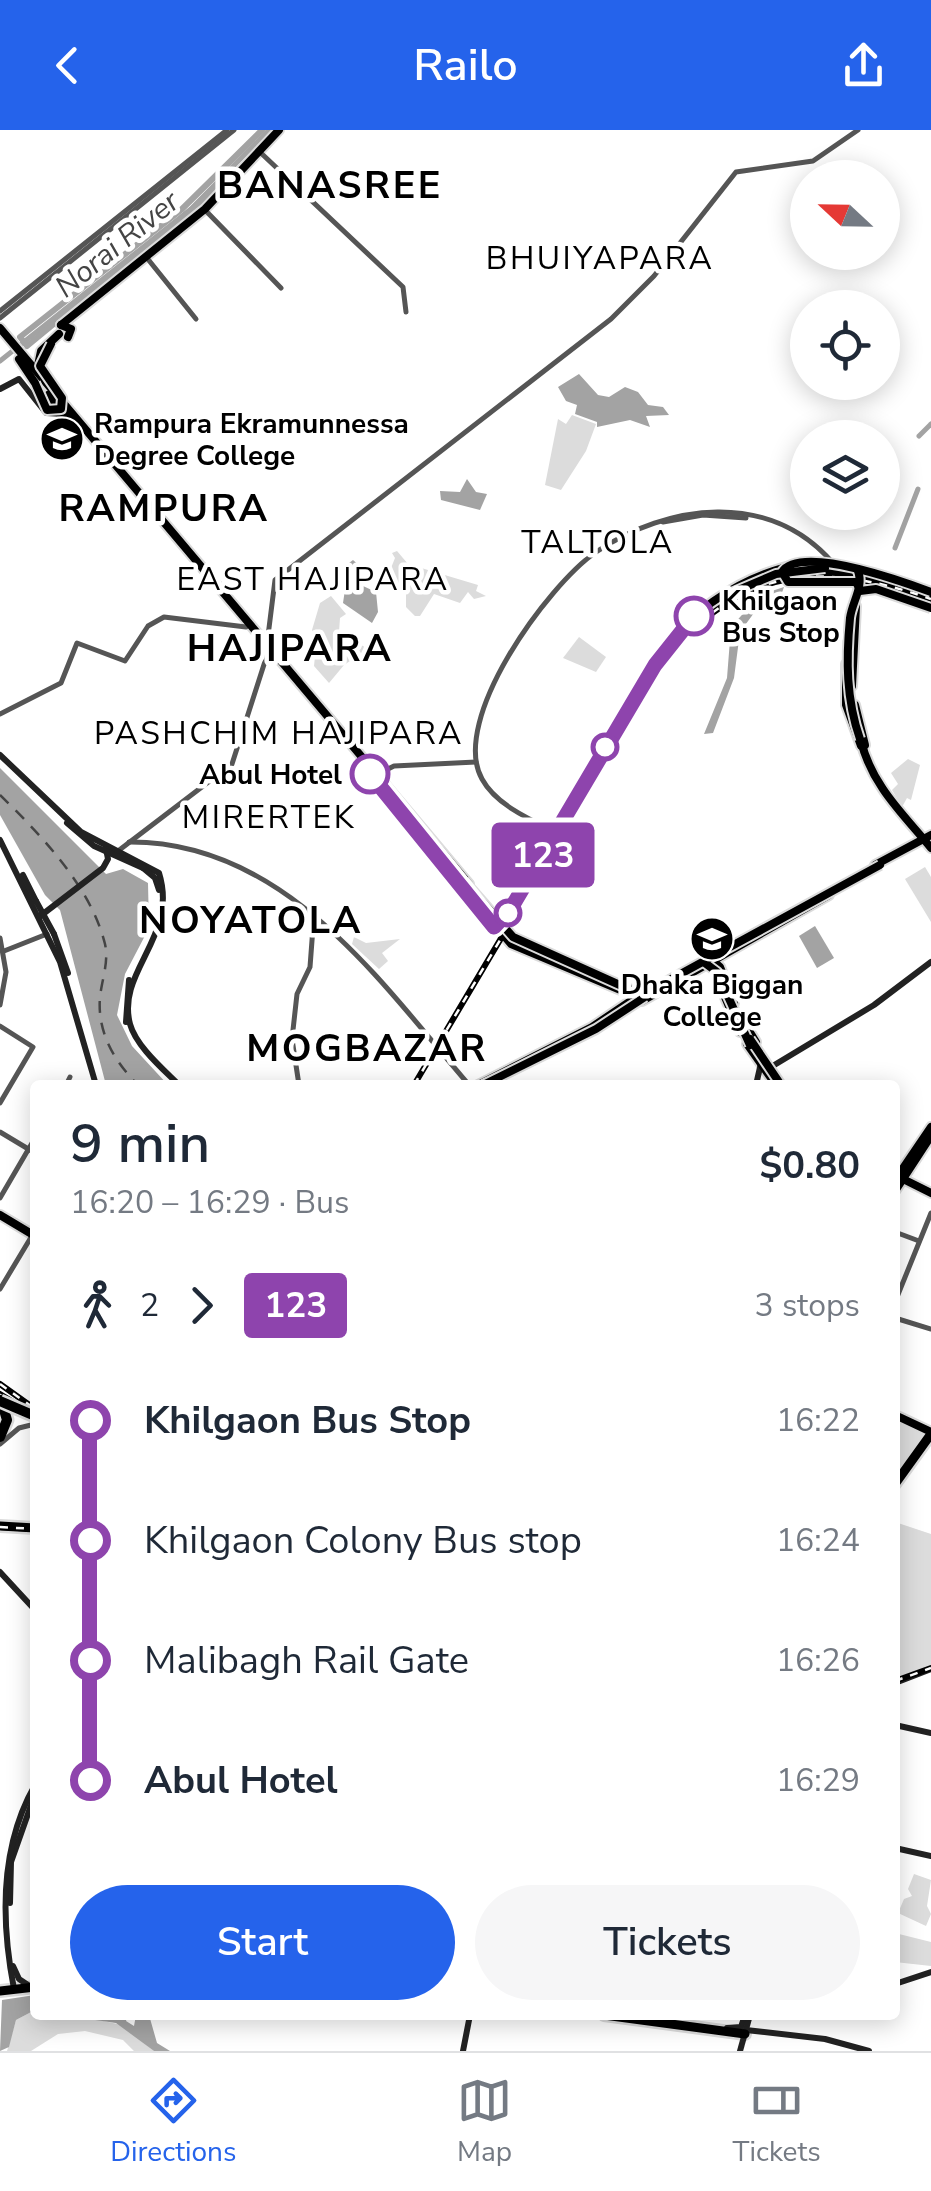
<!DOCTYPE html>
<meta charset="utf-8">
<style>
:root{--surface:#fff;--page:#f6f6f7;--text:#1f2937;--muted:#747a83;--line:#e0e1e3;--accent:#2563eb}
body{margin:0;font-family:"Nunito Sans",sans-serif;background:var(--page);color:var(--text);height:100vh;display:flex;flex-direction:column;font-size:38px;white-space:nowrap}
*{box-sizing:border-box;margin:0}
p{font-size:32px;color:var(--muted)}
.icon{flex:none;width:55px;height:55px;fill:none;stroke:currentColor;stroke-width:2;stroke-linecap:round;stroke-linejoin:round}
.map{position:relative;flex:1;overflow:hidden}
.sheet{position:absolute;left:30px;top:950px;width:870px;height:940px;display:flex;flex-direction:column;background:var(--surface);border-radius:10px;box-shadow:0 5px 25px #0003}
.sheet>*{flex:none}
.badge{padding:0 20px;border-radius:8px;font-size:35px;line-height:65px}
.needle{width:65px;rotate:292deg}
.fabs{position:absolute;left:790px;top:30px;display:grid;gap:20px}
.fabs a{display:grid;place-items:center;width:110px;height:110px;border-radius:50%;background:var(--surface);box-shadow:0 5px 25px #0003;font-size:50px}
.map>.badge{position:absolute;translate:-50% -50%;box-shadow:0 0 0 5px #fff}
.legs{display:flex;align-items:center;gap:15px;height:110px;padding:0 40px;font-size:32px}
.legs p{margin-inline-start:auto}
.overview{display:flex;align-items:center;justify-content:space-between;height:170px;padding:0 40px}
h1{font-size:55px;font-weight:600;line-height:75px}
.cta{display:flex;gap:20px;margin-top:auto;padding:20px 40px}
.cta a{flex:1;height:115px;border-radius:60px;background:var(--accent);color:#fff;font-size:40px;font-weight:600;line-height:115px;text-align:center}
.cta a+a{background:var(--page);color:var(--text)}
ul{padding:0 40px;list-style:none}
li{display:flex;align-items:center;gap:35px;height:120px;font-size:38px}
li i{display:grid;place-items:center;width:15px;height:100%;margin:0 12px;background:currentColor}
li i::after{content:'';width:25px;height:25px;margin:-12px;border:8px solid;border-radius:50%;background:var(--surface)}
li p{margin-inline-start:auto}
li:first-child i{background:linear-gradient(#0000 50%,currentColor 0)}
li:last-child i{background:linear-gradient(currentColor 50%,#0000 0)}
header{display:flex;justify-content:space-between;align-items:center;height:130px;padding:0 40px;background:var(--accent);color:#fff;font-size:45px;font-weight:600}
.tab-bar{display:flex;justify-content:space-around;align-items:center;height:140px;border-top:2px solid var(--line);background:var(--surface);font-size:28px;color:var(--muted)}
.tab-bar a{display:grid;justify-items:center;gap:5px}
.tab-bar .active{color:var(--accent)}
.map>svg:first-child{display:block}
</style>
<header><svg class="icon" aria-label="back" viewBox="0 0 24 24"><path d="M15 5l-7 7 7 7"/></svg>Railo<svg class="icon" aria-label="share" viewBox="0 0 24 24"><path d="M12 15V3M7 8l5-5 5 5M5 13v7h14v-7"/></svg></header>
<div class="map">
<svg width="931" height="1921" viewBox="0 0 931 1921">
<rect width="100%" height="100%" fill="#fff"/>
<g fill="#dcdcdc">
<polygon points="572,285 596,294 586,321 561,360 545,355 558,289 566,294"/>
<polygon points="397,421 408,434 478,455 476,461 486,466 474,469 468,462 460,473 434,464 420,486 415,486 406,477 406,458 396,459 385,453 395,428 392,423"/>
<polygon points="331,466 346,484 340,488 339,502 368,519 344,535 329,553 314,536 317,507 312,500 320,473"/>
<polygon points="579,507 606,527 596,542 563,528"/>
<polygon points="908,629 920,635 911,670 907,668 902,677 892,660 898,654 891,643"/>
<polygon points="925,737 931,747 931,792 905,749"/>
<polygon points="354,807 366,813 400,809 382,823 388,831 379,839 352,814"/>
<polygon points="895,1287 921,1298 923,1311 895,1352"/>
<polygon points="895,1392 931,1404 931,1536 895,1548"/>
<polygon points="914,1744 931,1750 927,1776 931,1784 926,1796 898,1783 904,1769 912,1766 908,1759"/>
<polygon points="895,1803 931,1812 931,1836 895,1832"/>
<polygon points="35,1880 35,1885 82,1886 121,1895 154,1921 134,1921 123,1910 85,1901 58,1904 31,1921 7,1921 16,1890"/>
</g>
<g fill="#a3a3a3">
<polygon points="579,244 598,265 609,267 625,257 638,262 648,275 663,277 669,285 646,286 650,297 630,290 597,297 597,292 575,284 577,275 566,271 558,257"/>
<polygon points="467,349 476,362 487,364 480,380 441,370 440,361 460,362"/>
<polygon points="353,430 361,437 363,456 376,462 378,482 372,493 343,473 349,433"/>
<polygon points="784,457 778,474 762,472 740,502 734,548 713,603 704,604 727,548 731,497 760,465"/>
<polygon points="0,638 106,744 123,739 148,753 149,798 125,844 117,885 132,916 168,955 106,955 60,780 45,765 0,685"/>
<polygon points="815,796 834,828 817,838 799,806"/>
<polygon points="35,1865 35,1880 16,1890 9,1917 0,1921 2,1870"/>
<polygon points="61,1885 128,1885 126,1891 134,1896 136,1885 149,1885 157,1913 170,1921 154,1921 116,1893"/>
</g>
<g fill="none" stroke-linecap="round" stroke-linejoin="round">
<g stroke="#a3a3a3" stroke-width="5">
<polyline points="0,231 191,79 269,0"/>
<polyline points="919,306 931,294"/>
<polyline points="895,418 918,359"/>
</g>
<polyline stroke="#a3a3a3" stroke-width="6" points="227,51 27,216 20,207 181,80 262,0"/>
<path stroke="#444" stroke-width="2.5" stroke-dasharray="12 10" stroke-linecap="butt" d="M 0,665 C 41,705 91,757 105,814 C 109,832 102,849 100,867 C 97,902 114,931 138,955"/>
<defs>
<g id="primary">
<polyline points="61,195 205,79 279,0"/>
<polyline points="61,195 71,199 68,207"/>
<polyline points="0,198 469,754"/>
<polyline points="19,229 35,253"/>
<polyline points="37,240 41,221 59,204"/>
<polyline points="48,265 75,296"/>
<polyline points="819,440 864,444 931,466"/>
<polyline points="846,534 846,575 861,616"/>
<polyline points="852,556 856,476"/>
<polyline points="855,575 865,615"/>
<path d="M 861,611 C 872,656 904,685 931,718"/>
<polyline points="875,735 931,705"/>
<polyline points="460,754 511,814 642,869"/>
<path d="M 495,791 L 509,777 L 667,513 C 699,477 739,450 786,437"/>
<polyline points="711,829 720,837 734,873"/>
<polyline points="718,851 740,902"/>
<polyline points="642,871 829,765"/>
<polyline points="740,886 756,912"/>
<polyline points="747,914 776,955"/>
<polyline points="478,955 592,897 635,868"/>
<polyline points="899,1047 931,1063"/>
<polyline points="895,1050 931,997"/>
<polyline points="895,1061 931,1006"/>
<polyline points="0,1085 35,1106"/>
<polyline points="895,1285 931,1302"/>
</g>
<g id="trunk">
<polyline points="895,1354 931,1304"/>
<polyline points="0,1396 35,1398"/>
<polyline points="0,1861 35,1857"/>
<polyline points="604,1885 745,1904"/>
</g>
<polyline id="motorway" points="0,1307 7,1290 1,1270"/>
</defs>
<use href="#primary" stroke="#dbdbdb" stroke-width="12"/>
<use href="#trunk" stroke="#dbdbdb" stroke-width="14"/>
<use href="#motorway" stroke="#dbdbdb" stroke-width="15"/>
<g stroke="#555" stroke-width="5">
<polyline points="262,24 403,157 406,182"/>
<polyline points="206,81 281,158"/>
<polyline points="147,128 196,189"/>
<polyline points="0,181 227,0"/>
<polyline points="0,188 234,0"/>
<polyline points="663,392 703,385 746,388"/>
<polyline points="267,514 275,450 611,189 654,146 736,42 813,31 858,0"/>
<polyline points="0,584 61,553 77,513 125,531 148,496 164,487 246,497"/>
<polyline points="376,645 394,636 476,632"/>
<path d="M 556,702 C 531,690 496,675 482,649 C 449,590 548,455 596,422 C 668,374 769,360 832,432"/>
<path d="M 129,712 C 284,711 379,850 469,955"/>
<polyline points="118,721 232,634 268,522"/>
<polyline points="0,808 6,842 0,875"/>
<polyline points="4,821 47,804"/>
<polyline points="0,896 33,917 0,973"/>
<polyline points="66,955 70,947"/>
<polyline points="299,955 292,909 297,864 310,837 314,784"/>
<polyline points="0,1002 35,1023"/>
<polyline points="0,1068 35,1008"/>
<polyline points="895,1102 919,1111"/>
<polyline points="0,1159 33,1104"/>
<polyline points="895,1172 931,1083"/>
<polyline points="895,1188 931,1199"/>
<polyline points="0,1314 19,1298 35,1294"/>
</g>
<g stroke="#222" stroke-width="6">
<polyline points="0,259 19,249 46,283 64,284"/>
<path d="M 0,625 L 81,702 L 159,743 C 179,807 116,841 130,894 C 136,916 163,939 179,955"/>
<polyline points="0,710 60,832 96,955"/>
<polyline points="143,738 155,748 159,760"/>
<polyline points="23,745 36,771"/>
<polyline points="39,787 103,738 108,729 106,719"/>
<polyline points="54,804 68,843"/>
<polyline points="126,892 129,850"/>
<polyline points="771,937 874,875 931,832"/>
<polyline points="756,955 761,933"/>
<polyline points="0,1442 35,1480"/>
<polyline points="895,1553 931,1539"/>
<polyline points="895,1595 931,1603"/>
<polyline points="895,1718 931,1726"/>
<polyline points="10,1773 11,1732 35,1664"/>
<polyline points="13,1836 19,1849 28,1855"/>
<polyline points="895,1854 931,1842"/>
<path d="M 14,1859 C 1,1792 0,1716 35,1655"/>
<polyline points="727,1898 741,1897 745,1885"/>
<polyline points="746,1900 825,1909 869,1921"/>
<polyline points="463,1921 470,1885"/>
<polyline points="740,1921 750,1885"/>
</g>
<use href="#primary" stroke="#000" stroke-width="8"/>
<use href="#trunk" stroke="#000" stroke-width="9"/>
<use href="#motorway" stroke="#000" stroke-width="10"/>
<polyline stroke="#000" stroke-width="2.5" points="0,1262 35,1283"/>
<defs>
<g id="rail">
<path d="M 414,955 L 668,527 C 743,434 825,432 931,469"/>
<polyline points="0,1254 35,1279"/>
<polyline points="0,1397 35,1399"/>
<polyline points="895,1551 931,1538"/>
</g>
</defs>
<use href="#rail" stroke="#000" stroke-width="6"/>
<use href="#rail" stroke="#fff" stroke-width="2.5" stroke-dasharray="8" stroke-linecap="butt"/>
<defs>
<g id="primary-bridge">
<polyline points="35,253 47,280 61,279 62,268 40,236 51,214"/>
<path d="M 858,441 C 864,457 852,472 850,488 C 846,530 846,569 860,609"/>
<path d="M 859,458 L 856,452 L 788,452 L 782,442 C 800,414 904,452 931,462"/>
<polyline points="860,461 876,459 931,478"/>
<polyline points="729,464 776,444 825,438"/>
<polyline points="444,731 464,755"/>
<polyline points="464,751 513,807 642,865 880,735"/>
<polyline points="705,833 717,842 750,915"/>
<polyline points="750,909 781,955"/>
<polyline points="483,955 596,899 645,867"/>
</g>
<polyline id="motorway-bridge" points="0,1271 35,1286"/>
</defs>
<use href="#primary-bridge" stroke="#dbdbdb" stroke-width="12" stroke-linecap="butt"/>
<use href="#motorway-bridge" stroke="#dbdbdb" stroke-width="15" stroke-linecap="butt"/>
<g stroke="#222" stroke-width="6">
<polyline points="67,693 94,716 143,738"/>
<polyline points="36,771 54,804"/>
</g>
<use href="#primary-bridge" stroke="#000" stroke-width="8"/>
<use href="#motorway-bridge" stroke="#000" stroke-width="10"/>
</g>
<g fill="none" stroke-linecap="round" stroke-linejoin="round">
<defs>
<polyline id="line-1" points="370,644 494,797 510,780 655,535 694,486"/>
</defs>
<use href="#line-1" stroke="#fff" stroke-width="22"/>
<use href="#line-1" stroke="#8e44ad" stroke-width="15"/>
</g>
<defs>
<symbol id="university-disc" viewBox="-11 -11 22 22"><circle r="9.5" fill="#000" stroke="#fff"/><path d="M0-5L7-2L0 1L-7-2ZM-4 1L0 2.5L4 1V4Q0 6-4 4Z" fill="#fff"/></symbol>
</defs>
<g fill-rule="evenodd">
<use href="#university-disc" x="37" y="284" width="50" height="50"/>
<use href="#university-disc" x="687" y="784" width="50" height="50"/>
</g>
<g fill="#fff" stroke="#8e44ad" stroke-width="5">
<circle cx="694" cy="486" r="18"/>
<circle cx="605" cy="617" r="12"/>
<circle cx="370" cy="644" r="18"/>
<circle cx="508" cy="783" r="12"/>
</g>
<g text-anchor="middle" stroke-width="9" stroke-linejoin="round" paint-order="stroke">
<g font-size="28" font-weight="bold" fill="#000" stroke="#fff" text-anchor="start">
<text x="94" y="303">Rampura Ekramunnessa<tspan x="94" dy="32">Degree College</tspan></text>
<text x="712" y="864" text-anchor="middle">Dhaka Biggan<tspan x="712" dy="32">College</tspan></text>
</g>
<g font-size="28" font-weight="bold" fill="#000" stroke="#fff" text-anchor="start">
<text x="722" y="480">Khilgaon<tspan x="722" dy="32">Bus Stop</tspan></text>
<text x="342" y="654" text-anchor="end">Abul Hotel</text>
</g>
<g font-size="30" font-style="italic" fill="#444" stroke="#fff">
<text transform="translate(117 114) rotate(-39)" y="10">Norai River</text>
</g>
<g font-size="32" letter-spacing="2.5" fill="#000" stroke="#fff">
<text x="600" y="139">BHUIYAPARA</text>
<text x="598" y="423">TALTOLA</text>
<text x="313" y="460">EAST HAJIPARA</text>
<text x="279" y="614">PASHCHIM HAJIPARA</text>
<text x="269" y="698">MIRERTEK</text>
</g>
<g font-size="38" font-weight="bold" letter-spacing="2.5" fill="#000" stroke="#fff">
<text x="330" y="68">BANASREE</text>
<text x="164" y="391">RAMPURA</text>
<text x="290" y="531">HAJIPARA</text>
<text x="251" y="803">NOYATOLA</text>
<text x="367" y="931">MOGBAZAR</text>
</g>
</g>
</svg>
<div class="fabs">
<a><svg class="needle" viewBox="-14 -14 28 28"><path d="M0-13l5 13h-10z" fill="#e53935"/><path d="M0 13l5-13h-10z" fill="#747a83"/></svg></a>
<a><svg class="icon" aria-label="locate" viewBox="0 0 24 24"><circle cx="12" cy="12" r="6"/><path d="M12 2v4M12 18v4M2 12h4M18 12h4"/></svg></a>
<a><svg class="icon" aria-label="layers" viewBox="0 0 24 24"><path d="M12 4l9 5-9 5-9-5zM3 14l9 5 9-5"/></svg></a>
</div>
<b class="badge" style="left:543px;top:725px;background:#8e44ad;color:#fff">123</b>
<section class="sheet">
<div class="overview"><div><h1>9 min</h1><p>16:20 – 16:29 · Bus</p></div><b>$0.80</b></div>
<div class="legs"><svg class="icon" aria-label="walk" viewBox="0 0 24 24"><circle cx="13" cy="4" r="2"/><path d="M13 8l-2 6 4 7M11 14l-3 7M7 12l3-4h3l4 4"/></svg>2<svg class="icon" aria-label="forward" viewBox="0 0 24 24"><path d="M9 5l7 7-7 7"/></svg><b class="badge" style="background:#8e44ad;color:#fff">123</b><p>3 stops</p></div>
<ul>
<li><i style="color:#8e44ad"></i><b>Khilgaon Bus Stop</b><p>16:22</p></li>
<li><i style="color:#8e44ad"></i><span>Khilgaon Colony Bus stop</span><p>16:24</p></li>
<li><i style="color:#8e44ad"></i><span>Malibagh Rail Gate</span><p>16:26</p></li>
<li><i style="color:#8e44ad"></i><b>Abul Hotel</b><p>16:29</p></li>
</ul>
<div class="cta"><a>Start</a><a>Tickets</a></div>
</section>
</div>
<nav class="tab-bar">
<a class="active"><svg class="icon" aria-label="directions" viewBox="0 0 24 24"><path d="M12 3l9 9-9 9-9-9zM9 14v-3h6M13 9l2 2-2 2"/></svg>Directions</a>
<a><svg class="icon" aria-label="map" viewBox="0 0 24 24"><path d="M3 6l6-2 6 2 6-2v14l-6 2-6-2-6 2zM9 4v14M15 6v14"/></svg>Map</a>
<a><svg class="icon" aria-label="tickets" viewBox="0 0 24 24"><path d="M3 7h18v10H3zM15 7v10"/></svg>Tickets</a>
</nav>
